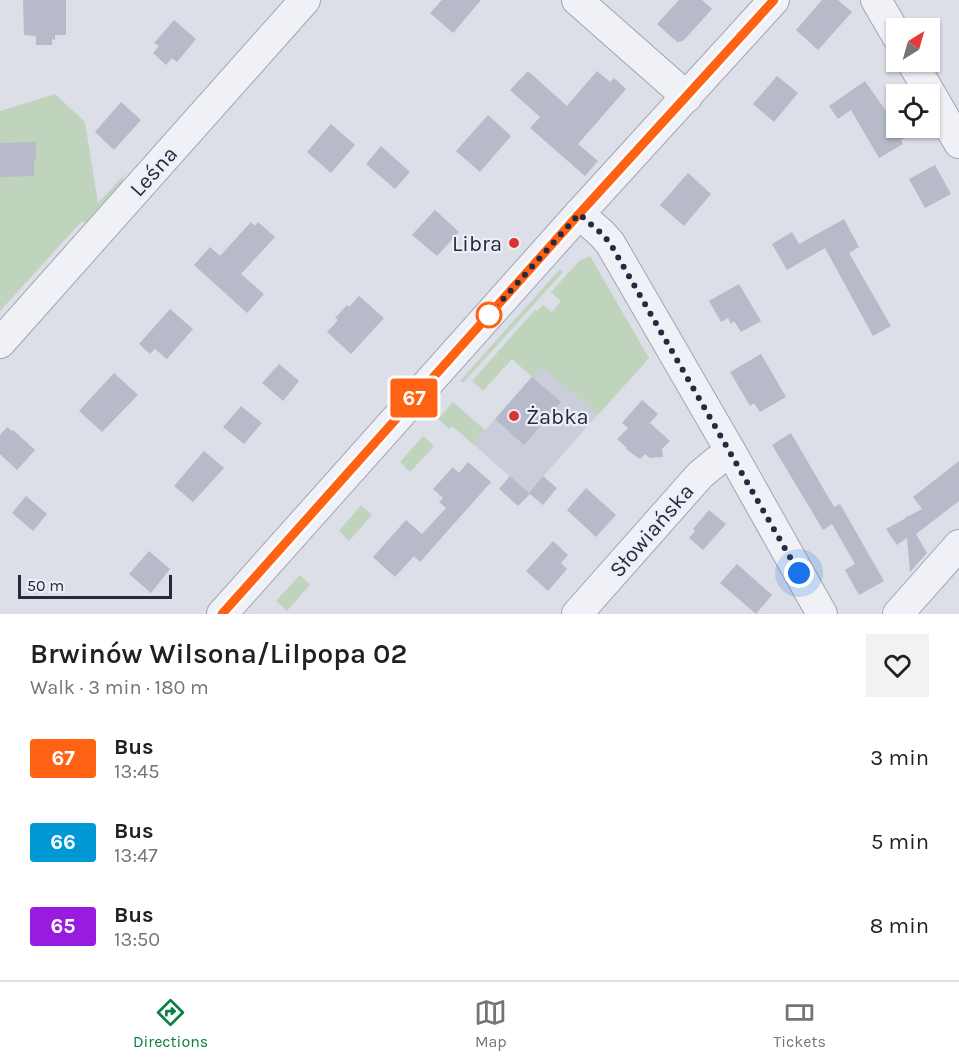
<!DOCTYPE html>
<meta charset="utf-8">
<style>
:root{--surface:#fff;--page:#f2f2f2;--text:#202124;--muted:#757577;--line:#e0e0e0;--accent:#0b8043}
body{margin:0;font-family:Karla,sans-serif;background:var(--page);color:var(--text);height:100vh;display:flex;flex-direction:column;font-size:22px;white-space:nowrap}
*{box-sizing:border-box;margin:0}
p{font-size:20px;color:var(--muted)}
.icon{flex:none;width:33px;height:33px;fill:none;stroke:currentColor;stroke-width:2;stroke-linecap:round;stroke-linejoin:round}
.map{position:relative;height:614px;overflow:hidden}
.panel{display:flex;flex-direction:column;background:var(--surface);flex:1}
.panel>*{flex:none}
.badge{padding:0 12px;border-radius:4px;font-size:21px;line-height:39px}
.needle{width:39px;rotate:37deg}
.buttons{position:absolute;left:886px;top:18px;display:grid;gap:12px}
.buttons a{display:grid;place-items:center;width:54px;height:54px;border-radius:0px;background:var(--surface);box-shadow:0 2px 4px #0004;font-size:30px}
.scale{position:absolute;left:18px;bottom:15px;width:154px;box-sizing:border-box;padding-left:6px;border:3px solid #242a40;border-top:0;font-size:16px;line-height:21px;white-space:nowrap;color:#242a40;-webkit-text-stroke:4px #eceff6;paint-order:stroke}
.you{position:absolute;width:30px;height:30px;margin:-15px;border:4px solid #fff;border-radius:50%;background:#1a73e8;box-shadow:0 0 0 9px #1a73e833}
.map>.badge{position:absolute;translate:-50% -50%;box-shadow:0 0 0 3px #fff}
.round{display:grid;place-items:center;flex:none;width:63px;height:63px;border-radius:0px;background:var(--page)}
.summary{display:flex;align-items:center;justify-content:space-between;height:102px;padding:0 30px}
h1{font-size:28px;font-weight:600;line-height:45px}
ul{padding:0;list-style:none}
li{display:flex;align-items:center;gap:18px;height:84px;padding:0 30px}
li div{flex:1}
li b{display:block;font-size:22px}
li em{font-style:normal}
li .badge{min-width:66px;font-weight:700;text-align:center}
.menu{display:flex;justify-content:space-around;align-items:center;height:84px;border-top:2px solid var(--line);background:var(--surface);font-size:16px;color:var(--muted)}
.menu a{display:grid;justify-items:center;gap:3px}
.menu .on{color:var(--accent)}
.map>svg:first-child{display:block}
</style>
<div class="map">
<svg width="959" height="614" viewBox="0 0 959 614">
<rect width="100%" height="100%" fill="#dcdfe8"/>
<polygon fill="#caceda" points="542,365 598,414 529,493 473,444"/>
<g fill="#bfd3bd">
<polygon points="55,94 85,122 98,203 124,175 122,182 85,223 82,221 0,311 0,111"/>
<polygon points="590,256 649,358 598,415 542,366 532,377 512,359 483,391 472,381 535,310 537,311 543,305 552,312 561,301 551,292 579,261"/>
<polygon points="560,269 563,272 463,383 460,381"/>
<polygon points="453,402 485,430 473,444 452,426 449,429 438,419"/>
<polygon points="423,436 434,446 410,472 400,462"/>
<polygon points="361,505 372,515 349,541 339,531"/>
<polygon points="300,575 310,585 287,611 276,601"/>
</g>
<g fill="#b6bac9">
<polygon points="23,0 66,0 66,35 55,35 55,40 52,39 52,45 36,45 36,36 24,35"/>
<polygon points="442,0 481,0 453,33 430,13"/>
<polygon points="679,0 702,0 712,9 683,41 677,42 657,24"/>
<polygon points="822,0 838,0 852,12 818,50 796,30"/>
<polygon points="174,20 196,39 177,62 172,58 166,65 153,53 159,46 154,43"/>
<polygon points="528,71 567,106 597,71 610,82 614,78 626,89 578,144 598,161 585,176 530,128 540,117 510,90"/>
<polygon points="777,76 798,93 774,122 753,104"/>
<polygon points="865,81 886,111 897,104 897,128 924,128 901,140 903,144 879,158 851,110 838,119 829,106"/>
<polygon points="121,102 141,120 114,150 95,132"/>
<polygon points="488,115 511,136 480,172 456,151"/>
<polygon points="331,124 355,145 331,173 307,152"/>
<polygon points="36,142 36,161 34,161 34,176 0,177 0,143"/>
<polygon points="381,146 410,172 395,189 366,164"/>
<polygon points="935,165 951,194 925,208 909,179"/>
<polygon points="688,173 711,194 684,226 660,205"/>
<polygon points="435,210 459,232 437,256 412,235"/>
<polygon points="844,219 859,247 849,253 891,326 873,336 825,248 787,270 772,244 792,232 799,244"/>
<polygon points="251,222 255,226 258,222 275,237 241,274 264,294 247,313 194,265 210,247 220,256"/>
<polygon points="739,284 761,321 741,332 734,321 731,324 728,318 721,322 709,301"/>
<polygon points="359,296 384,318 351,354 327,332 338,320 335,318 347,305 349,307"/>
<polygon points="170,309 193,329 167,359 155,349 150,354 139,344"/>
<polygon points="761,354 786,397 760,412 754,403 750,406 730,372"/>
<polygon points="279,364 299,381 283,401 262,383"/>
<polygon points="114,373 138,395 102,432 79,411"/>
<polygon points="532,377 561,402 524,445 495,419"/>
<polygon points="642,400 658,414 650,423 670,441 662,449 663,457 650,458 645,454 640,459 626,449 627,448 617,439 628,428 622,423"/>
<polygon points="241,406 262,423 244,444 223,427"/>
<polygon points="7,427 12,431 13,430 35,450 17,470 0,454 0,435"/>
<polygon points="791,433 834,507 840,504 884,581 859,595 845,570 855,564 832,524 823,530 772,445"/>
<polygon points="204,451 224,468 193,502 174,486"/>
<polygon points="959,461 959,501 916,534 927,553 910,572 907,538 897,545 886,529 906,518 906,515 907,517 922,509 913,497"/>
<polygon points="468,462 491,482 420,562 414,556 395,577 373,557 406,520 422,534 446,508 439,502 443,498 433,489 453,467 459,473"/>
<polygon points="510,476 529,493 543,476 557,488 543,505 530,494 518,506 499,489"/>
<polygon points="586,488 616,515 596,537 567,510"/>
<polygon points="26,496 47,514 33,531 12,513"/>
<polygon points="709,510 726,524 703,550 689,538 695,531 693,529"/>
<polygon points="553,541 568,555 561,563 567,569 548,591 526,571"/>
<polygon points="149,551 170,569 151,593 129,574"/>
<polygon points="737,564 772,595 756,614 720,583"/>
</g>
<g fill="none" stroke-linecap="round" stroke-linejoin="round">
<defs>
<g id="minor">
<polyline points="577,0 687,97"/>
<polyline points="876,0 897,36"/>
<polyline points="912,62 959,143"/>
<polyline points="579,214 601,233 610,243 731,452 822,614"/>
<polyline points="0,343 305,0"/>
<polyline points="222,614 579,214 774,0"/>
<polyline points="577,614 700,475 717,461 731,452"/>
<polyline points="898,614 959,545"/>
</g>
</defs>
<use href="#minor" stroke="#a1a5b2" stroke-width="32"/>
<use href="#minor" stroke="#eff1f6" stroke-width="30"/>
</g>
<g fill="none" stroke-linecap="round" stroke-linejoin="round">
<defs>
<polyline id="line" points="222,614 579,214 774,0"/>
</defs>
<use href="#line" stroke="#fff" stroke-width="14"/>
<use href="#line" stroke="#ff6213" stroke-width="9"/>
<polyline stroke="#242a40" stroke-width="6" stroke-dasharray="0 10.8" points="489,315 579,214 601,233 610,243 799,573"/>
</g>
<g fill="#dc3233" stroke="#eceff6" stroke-width="2">
<circle cx="514" cy="243" r="6"/>
<circle cx="514" cy="416" r="6"/>
</g>
<circle fill="#fff" stroke="#ff6213" stroke-width="3" cx="489" cy="315" r="12"/>
<g text-anchor="middle" stroke-width="4.5" stroke-linejoin="round" paint-order="stroke">
<g font-size="22" fill="#242a40" stroke="#eceff6">
<text transform="translate(153 171) rotate(-48)" y="8">Leśna</text>
<text transform="translate(651 530) rotate(-49)" y="8">Słowiańska</text>
</g>
<g font-size="22" fill="#242a40" stroke="#eceff6" text-anchor="end">
<text x="502" y="251">Libra</text>
<text x="526" y="424" text-anchor="start">Żabka</text>
</g>
</g>
</svg>
<div class="buttons">
<a><svg class="needle" viewBox="-14 -14 28 28"><path d="M0-13l5 13h-10z" fill="#e53935"/><path d="M0 13l5-13h-10z" fill="#757577"/></svg></a>
<a><svg class="icon" aria-label="locate" viewBox="0 0 24 24"><circle cx="12" cy="12" r="6"/><path d="M12 2v4M12 18v4M2 12h4M18 12h4"/></svg></a>
</div>
<div class="scale">50 m</div>
<div class="you" style="left:799px;top:573px"></div>
<b class="badge" style="left:414px;top:398px;background:#ff6213;color:#fff">67</b>
</div>
<section class="panel">
<div class="summary"><div><h1>Brwinów Wilsona/Lilpopa 02</h1><p>Walk · 3 min · 180 m</p></div><a class="round"><svg class="icon" aria-label="heart" viewBox="0 0 24 24"><path d="M12 20l-8-8c-3-5 5-10 8-4 3-6 11-1 8 4z"/></svg></a></div>
<ul>
<li><span class="badge" style="background:#ff6213;color:#fff">67</span><div><b>Bus</b><p>13:45</p></div><em>3 min</em></li>
<li><span class="badge" style="background:#0098d4;color:#fff">66</span><div><b>Bus</b><p>13:47</p></div><em>5 min</em></li>
<li><span class="badge" style="background:#991bdf;color:#fff">65</span><div><b>Bus</b><p>13:50</p></div><em>8 min</em></li>
</ul>
</section>
<nav class="menu">
<a class="on"><svg class="icon" aria-label="directions" viewBox="0 0 24 24"><path d="M12 3l9 9-9 9-9-9zM9 14v-3h6M13 9l2 2-2 2"/></svg>Directions</a>
<a><svg class="icon" aria-label="map" viewBox="0 0 24 24"><path d="M3 6l6-2 6 2 6-2v14l-6 2-6-2-6 2zM9 4v14M15 6v14"/></svg>Map</a>
<a><svg class="icon" aria-label="tickets" viewBox="0 0 24 24"><path d="M3 7h18v10H3zM15 7v10"/></svg>Tickets</a>
</nav>
